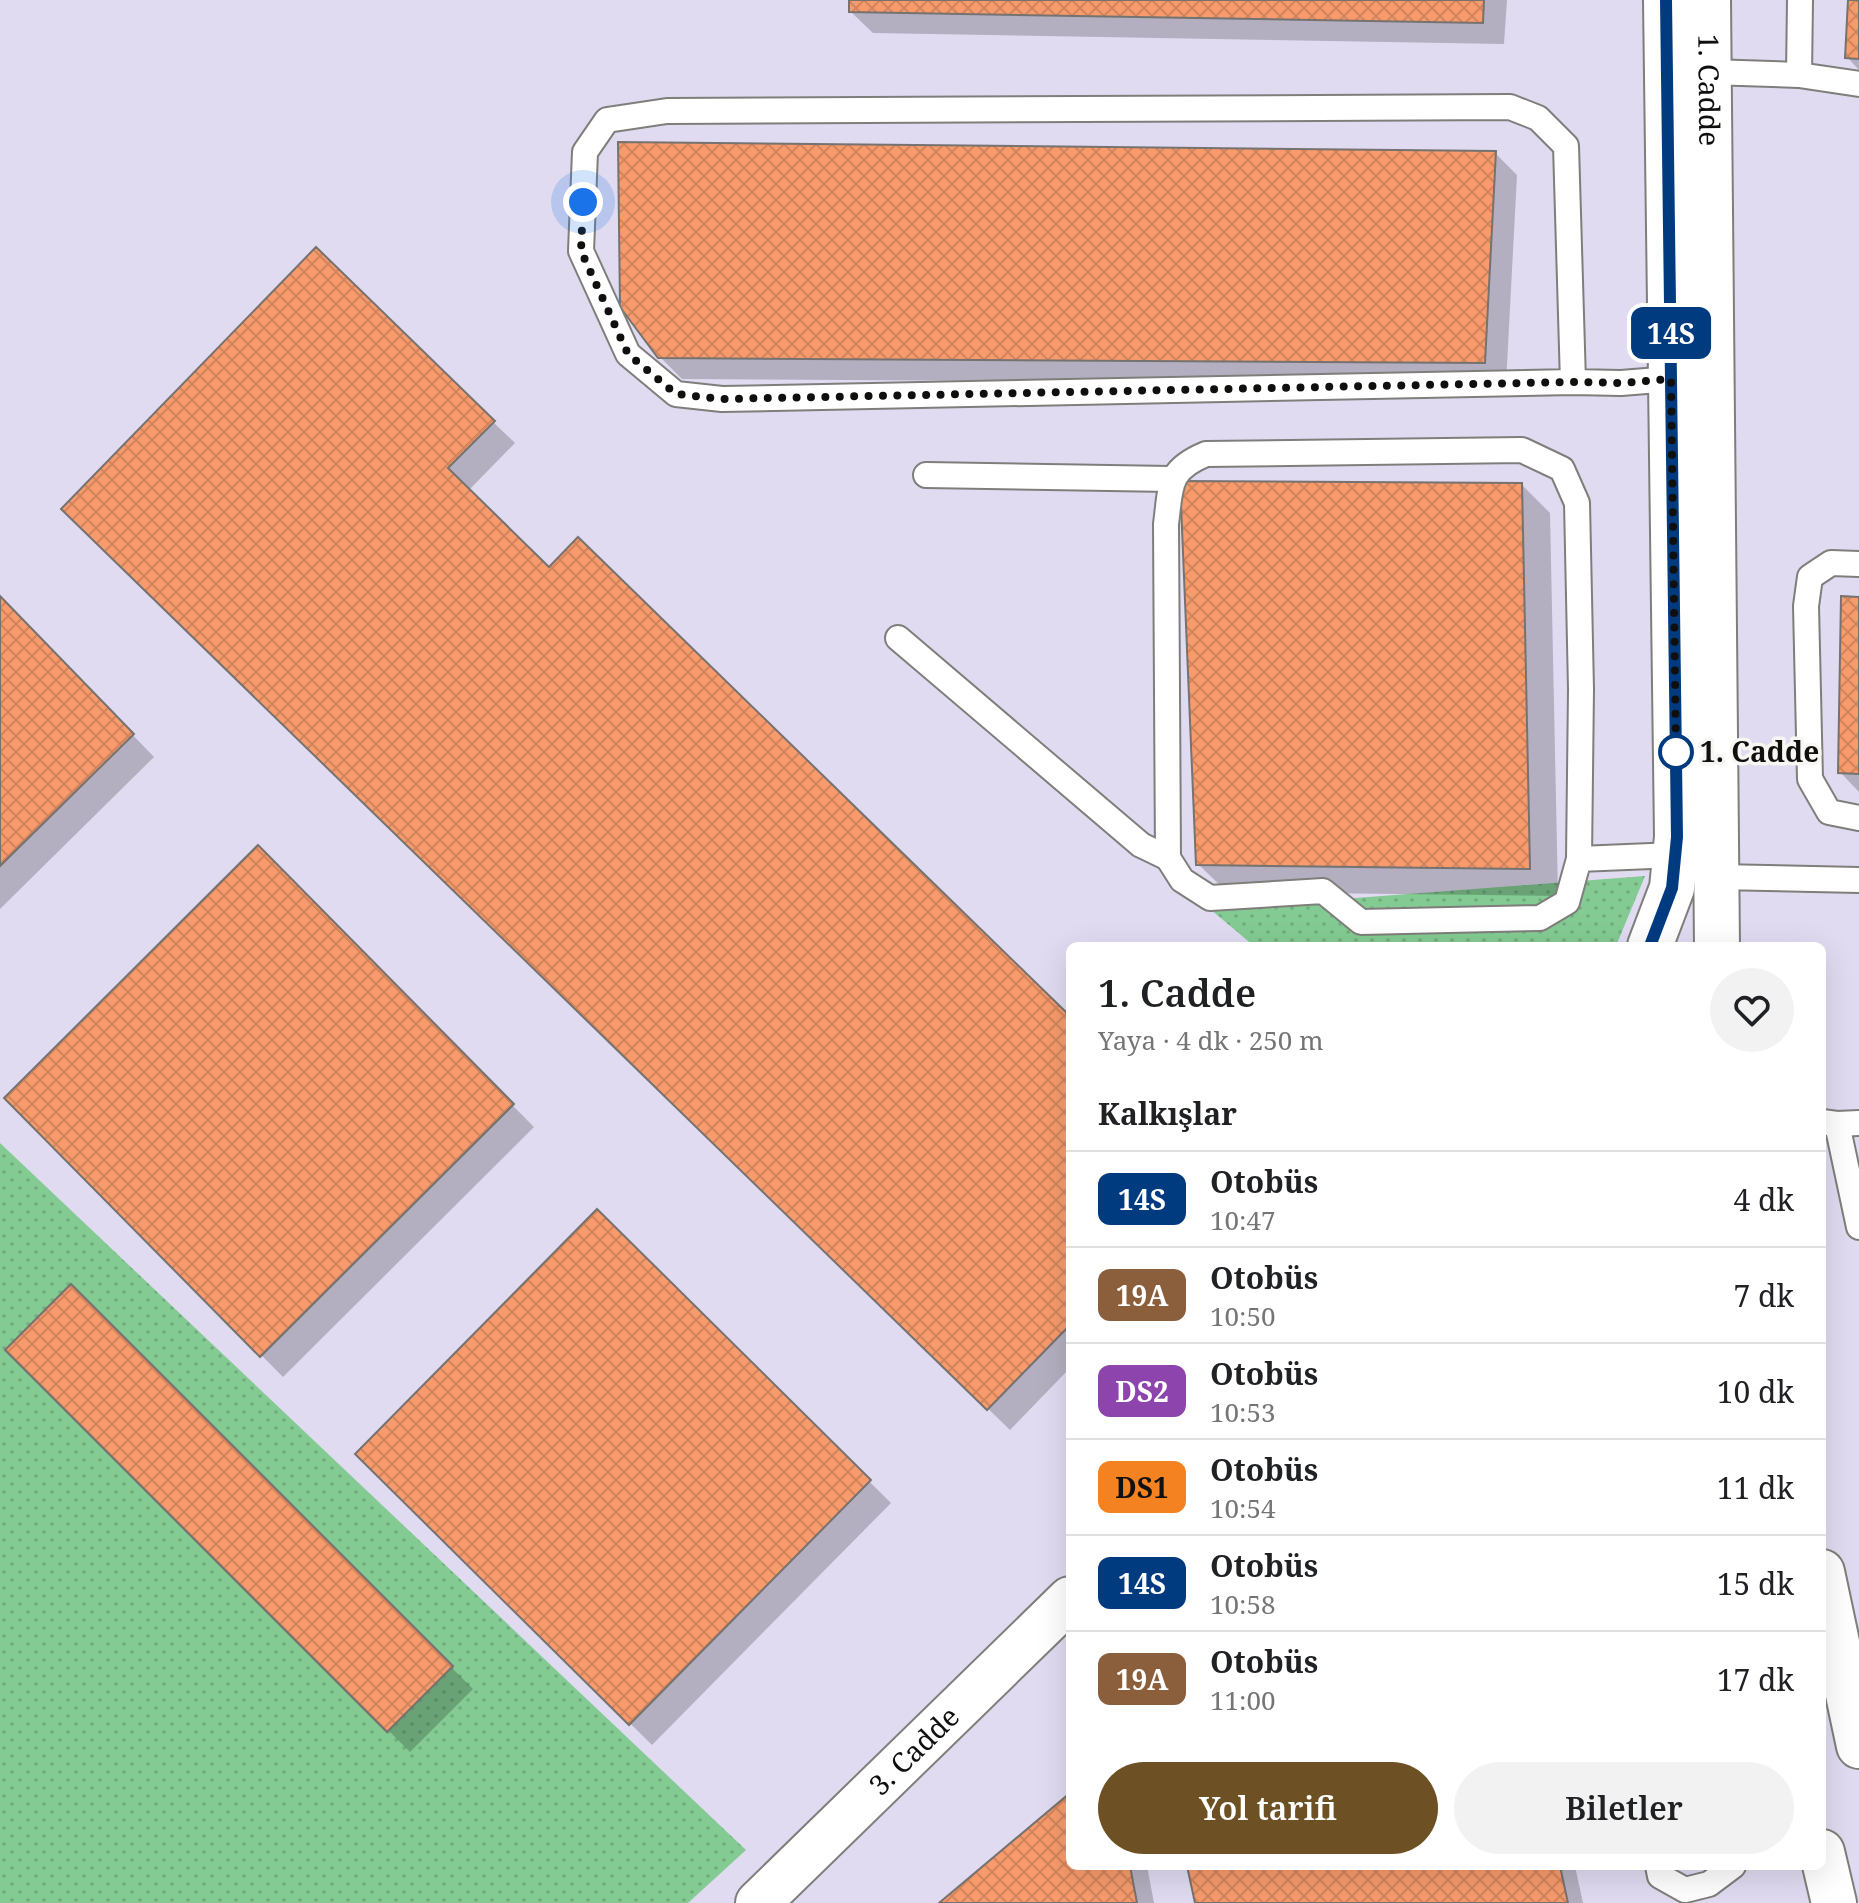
<!DOCTYPE html>
<html lang="tr">
<meta charset="utf-8">
<style>
:root{--surface:#fff;--page:#f2f2f2;--text:#202124;--muted:#757577;--line:#e0e0e0;--accent:#6d5023}
body{margin:0;font-family:"Noto Serif",serif;background:var(--page);color:var(--text);height:100vh;display:flex;flex-direction:column;font-size:30px;white-space:nowrap}
*{box-sizing:border-box;margin:0}
p{font-size:26px;color:var(--muted)}
.icon{flex:none;width:44px;height:44px;fill:none;stroke:currentColor;stroke-width:2;stroke-linecap:round;stroke-linejoin:round}
.map{position:relative;flex:1;overflow:hidden}
.details{position:absolute;left:1066px;top:942px;width:760px;height:928px;display:flex;flex-direction:column;background:var(--surface);border-radius:12px;box-shadow:0 8px 32px #0002}
.details>*{flex:none}
.badge{padding:0 16px;border-radius:12px;font-size:28px;line-height:52px}
.you{position:absolute;width:40px;height:40px;margin:-20px;border:6px solid #fff;border-radius:50%;background:#1a73e8;box-shadow:0 0 0 12px #1a73e833}
.map>.badge{position:absolute;translate:-50% -50%;box-shadow:0 0 0 4px #fff}
h2{padding:0 32px;font-size:30px;line-height:72px}
.round{display:grid;place-items:center;flex:none;width:84px;height:84px;border-radius:42px;background:var(--page)}
.summary{display:flex;align-items:center;justify-content:space-between;height:136px;padding:0 32px}
h1{font-size:38px;font-weight:600;line-height:60px}
.primary-button{display:flex;gap:16px;margin-top:auto;padding:16px 32px}
.primary-button a{flex:1;height:92px;border-radius:48px;background:var(--accent);color:#fff;font-size:32px;font-weight:600;line-height:92px;text-align:center}
.primary-button a+a{background:var(--page);color:var(--text)}
ul{padding:0;list-style:none}
li{display:flex;align-items:center;gap:24px;height:96px;padding:0 32px;border-top:2px solid var(--line)}
li div{flex:1}
li b{display:block;font-size:30px}
li em{font-style:normal}
li .badge{min-width:88px;font-weight:700;text-align:center}
.map>svg:first-child{display:block}
</style>
<div class="map">
<svg width="1859" height="1903" viewBox="0 0 1859 1903">
<defs>
<pattern id="grass-dots" width="8" height="8" patternUnits="userSpaceOnUse" patternTransform="scale(2)"><rect width="8" height="8" fill="#83cb93"/><path d="M2 2h.1M6 6h.1" fill="none" stroke="#70ad7e" stroke-width="1.8" stroke-linecap="round"/></pattern>
<pattern id="building-cross-hatch" width="8" height="8" patternUnits="userSpaceOnUse" patternTransform="scale(2)"><rect width="8" height="8" fill="#f79b6c"/><path d="M0 0l8 8M0 8l8-8" fill="none" stroke="#d3845c"/></pattern>
</defs>
<rect width="100%" height="100%" fill="#eae8e5"/>
<path fill="#e0dbf1" fill-rule="evenodd" d="M 0,0 L 1859,0 L 1859,1903 L 0,1903 ZM 1070,946 L 1822,946 L 1822,1866 L 1070,1866 Z"/>
<g fill="url(#grass-dots)">
<polygon points="1645,876 1616,946 1254,946 1210,909"/>
<polygon points="0,1143 746,1850 688,1903 0,1903"/>
</g>
<g fill="#0003">
<polygon points="851,0 1507,0 1504,44 873,33 851,12"/>
<polygon points="1851,0 1859,0 1859,70 1847,57"/>
<polygon points="1495,153 1517,175 1506,384 682,379 660,357"/>
<polygon points="493,422 515,443 468,491 549,570 1070,1019 1070,1368 1010,1430 64,509"/>
<polygon points="1522,485 1550,513 1558,896 1227,892 1198,864"/>
<polygon points="0,598 154,757 0,909"/>
<polygon points="1859,599 1859,792 1840,772"/>
<polygon points="258,848 534,1127 283,1377 6,1098"/>
<polygon points="597,1212 891,1503 652,1745 358,1454"/>
<polygon points="71,1287 473,1689 410,1752 8,1350"/>
<polygon points="1070,1795 1070,1866 1147,1866 1154,1903 942,1903"/>
<polygon points="1189,1866 1575,1866 1583,1903 1197,1903"/>
</g>
<g fill="url(#building-cross-hatch)" stroke="#767270" stroke-width="2">
<polygon points="849,0 1484,0 1483,23 849,12"/>
<polygon points="1848,0 1859,0 1859,59 1845,58"/>
<polygon points="618,142 1496,151 1485,363 658,358 620,307"/>
<polygon points="316,247 495,421 448,468 549,567 578,537 1070,1016 1070,1325 987,1410 61,509"/>
<polygon points="1180,481 1522,483 1530,869 1196,865"/>
<polygon points="0,596 134,734 0,866"/>
<polygon points="1841,596 1859,597 1859,774 1838,773"/>
<polygon points="258,845 514,1104 260,1357 4,1098"/>
<polygon points="597,1209 871,1480 629,1725 355,1454"/>
<polygon points="71,1284 453,1666 387,1732 5,1350"/>
<polygon points="1070,1793 1070,1866 1130,1866 1137,1903 939,1903"/>
<polygon points="1187,1866 1560,1866 1568,1903 1195,1903"/>
</g>
<g fill="none" stroke-linecap="round" stroke-linejoin="round">
<defs>
<g id="service">
<polyline points="1709,72 1799,75 1859,84"/>
<polyline points="1799,75 1800,0"/>
<polyline points="1573,382 1566,146 1538,118 1510,107 667,111 607,120 585,152 581,251 628,354 676,394 722,399 1573,382 1621,383 1671,379"/>
<polyline points="926,475 1171,479"/>
<polyline points="1859,564 1831,563 1810,577 1806,606 1810,779 1829,812 1859,818"/>
<polyline points="898,638 1141,845 1168,858"/>
<path d="M 1579,859 L 1567,902 L 1540,918 L 1361,922 L 1323,891 L 1210,898 L 1182,880 L 1168,858 L 1166,524 C 1171,486 1167,470 1206,454 L 1522,450 L 1562,469 L 1577,503 L 1581,689 L 1579,859 L 1675,855"/>
<polyline points="1717,877 1859,880"/>
<polyline points="1822,1122 1837,1124 1859,1123"/>
<polyline points="1837,1124 1859,1227"/>
<polyline points="1658,1866 1660,1876 1685,1890 1709,1884 1733,1866"/>
</g>
<g id="minor">
<path id="s1" d="M 758,1903 L 1070,1599"/>
</g>
<g id="tertiary">
<path id="s2" d="M 1708,0 L 1717,946"/>
<polyline points="1650,946 1672,888 1677,837 1666,0"/>
<polyline points="1822,1572 1859,1746"/>
<polyline points="1822,1852 1834,1903"/>
</g>
</defs>
<use href="#service" stroke="#807e7b" stroke-width="28"/>
<use href="#minor" stroke="#807e7b" stroke-width="48"/>
<use href="#tertiary" stroke="#807e7b" stroke-width="48"/>
<use href="#service" stroke="#fff" stroke-width="24"/>
<use href="#minor" stroke="#fff" stroke-width="44"/>
<use href="#tertiary" stroke="#fff" stroke-width="44"/>
</g>
<g fill="none" stroke-linecap="round" stroke-linejoin="round">
<defs>
<polyline id="line" points="1650,946 1672,888 1677,837 1666,0"/>
</defs>
<use href="#line" stroke="#fff" stroke-width="18"/>
<use href="#line" stroke="#003b80" stroke-width="12"/>
<polyline stroke="#0f0f0e" stroke-width="8" stroke-dasharray="0 14.4" points="583,202 581,251 628,354 676,394 722,399 1573,382 1621,383 1671,379 1676,752"/>
</g>
<circle fill="#fff" stroke="#003b80" stroke-width="4" cx="1676" cy="752" r="16"/>
<g text-anchor="middle" stroke-width="7" stroke-linejoin="round" paint-order="stroke">
<g font-size="28" fill="#0f0f0e" stroke="#f8f6f2">
<text dy="10" stroke="none"><textPath href="#s2" startOffset="90">1. Cadde</textPath></text>
<text dy="10" stroke="none"><textPath href="#s1" startOffset="218">3. Cadde</textPath></text>
</g>
<g font-size="28" font-weight="bold" fill="#0f0f0e" stroke="#f8f6f2" text-anchor="start">
<text x="1700" y="762">1. Cadde</text>
</g>
</g>
</svg>
<div class="you" style="left:583px;top:202px"></div>
<b class="badge" style="left:1671px;top:333px;background:#003b80;color:#fff">14S</b>
<section class="details">
<div class="summary"><div><h1>1. Cadde</h1><p>Yaya · 4 dk · 250 m</p></div><a class="round"><svg class="icon" aria-label="heart" viewBox="0 0 24 24"><path d="M12 20l-8-8c-3-5 5-10 8-4 3-6 11-1 8 4z"/></svg></a></div>
<h2>Kalkışlar</h2>
<ul>
<li><span class="badge" style="background:#003b80;color:#fff">14S</span><div><b>Otobüs</b><p>10:47</p></div><em>4 dk</em></li>
<li><span class="badge" style="background:#8b5e3c;color:#fff">19A</span><div><b>Otobüs</b><p>10:50</p></div><em>7 dk</em></li>
<li><span class="badge" style="background:#8e44ad;color:#fff">DS2</span><div><b>Otobüs</b><p>10:53</p></div><em>10 dk</em></li>
<li><span class="badge" style="background:#f58220;color:#111">DS1</span><div><b>Otobüs</b><p>10:54</p></div><em>11 dk</em></li>
<li><span class="badge" style="background:#003b80;color:#fff">14S</span><div><b>Otobüs</b><p>10:58</p></div><em>15 dk</em></li>
<li><span class="badge" style="background:#8b5e3c;color:#fff">19A</span><div><b>Otobüs</b><p>11:00</p></div><em>17 dk</em></li>
</ul>
<div class="primary-button"><a>Yol tarifi</a><a>Biletler</a></div>
</section>
</div>
